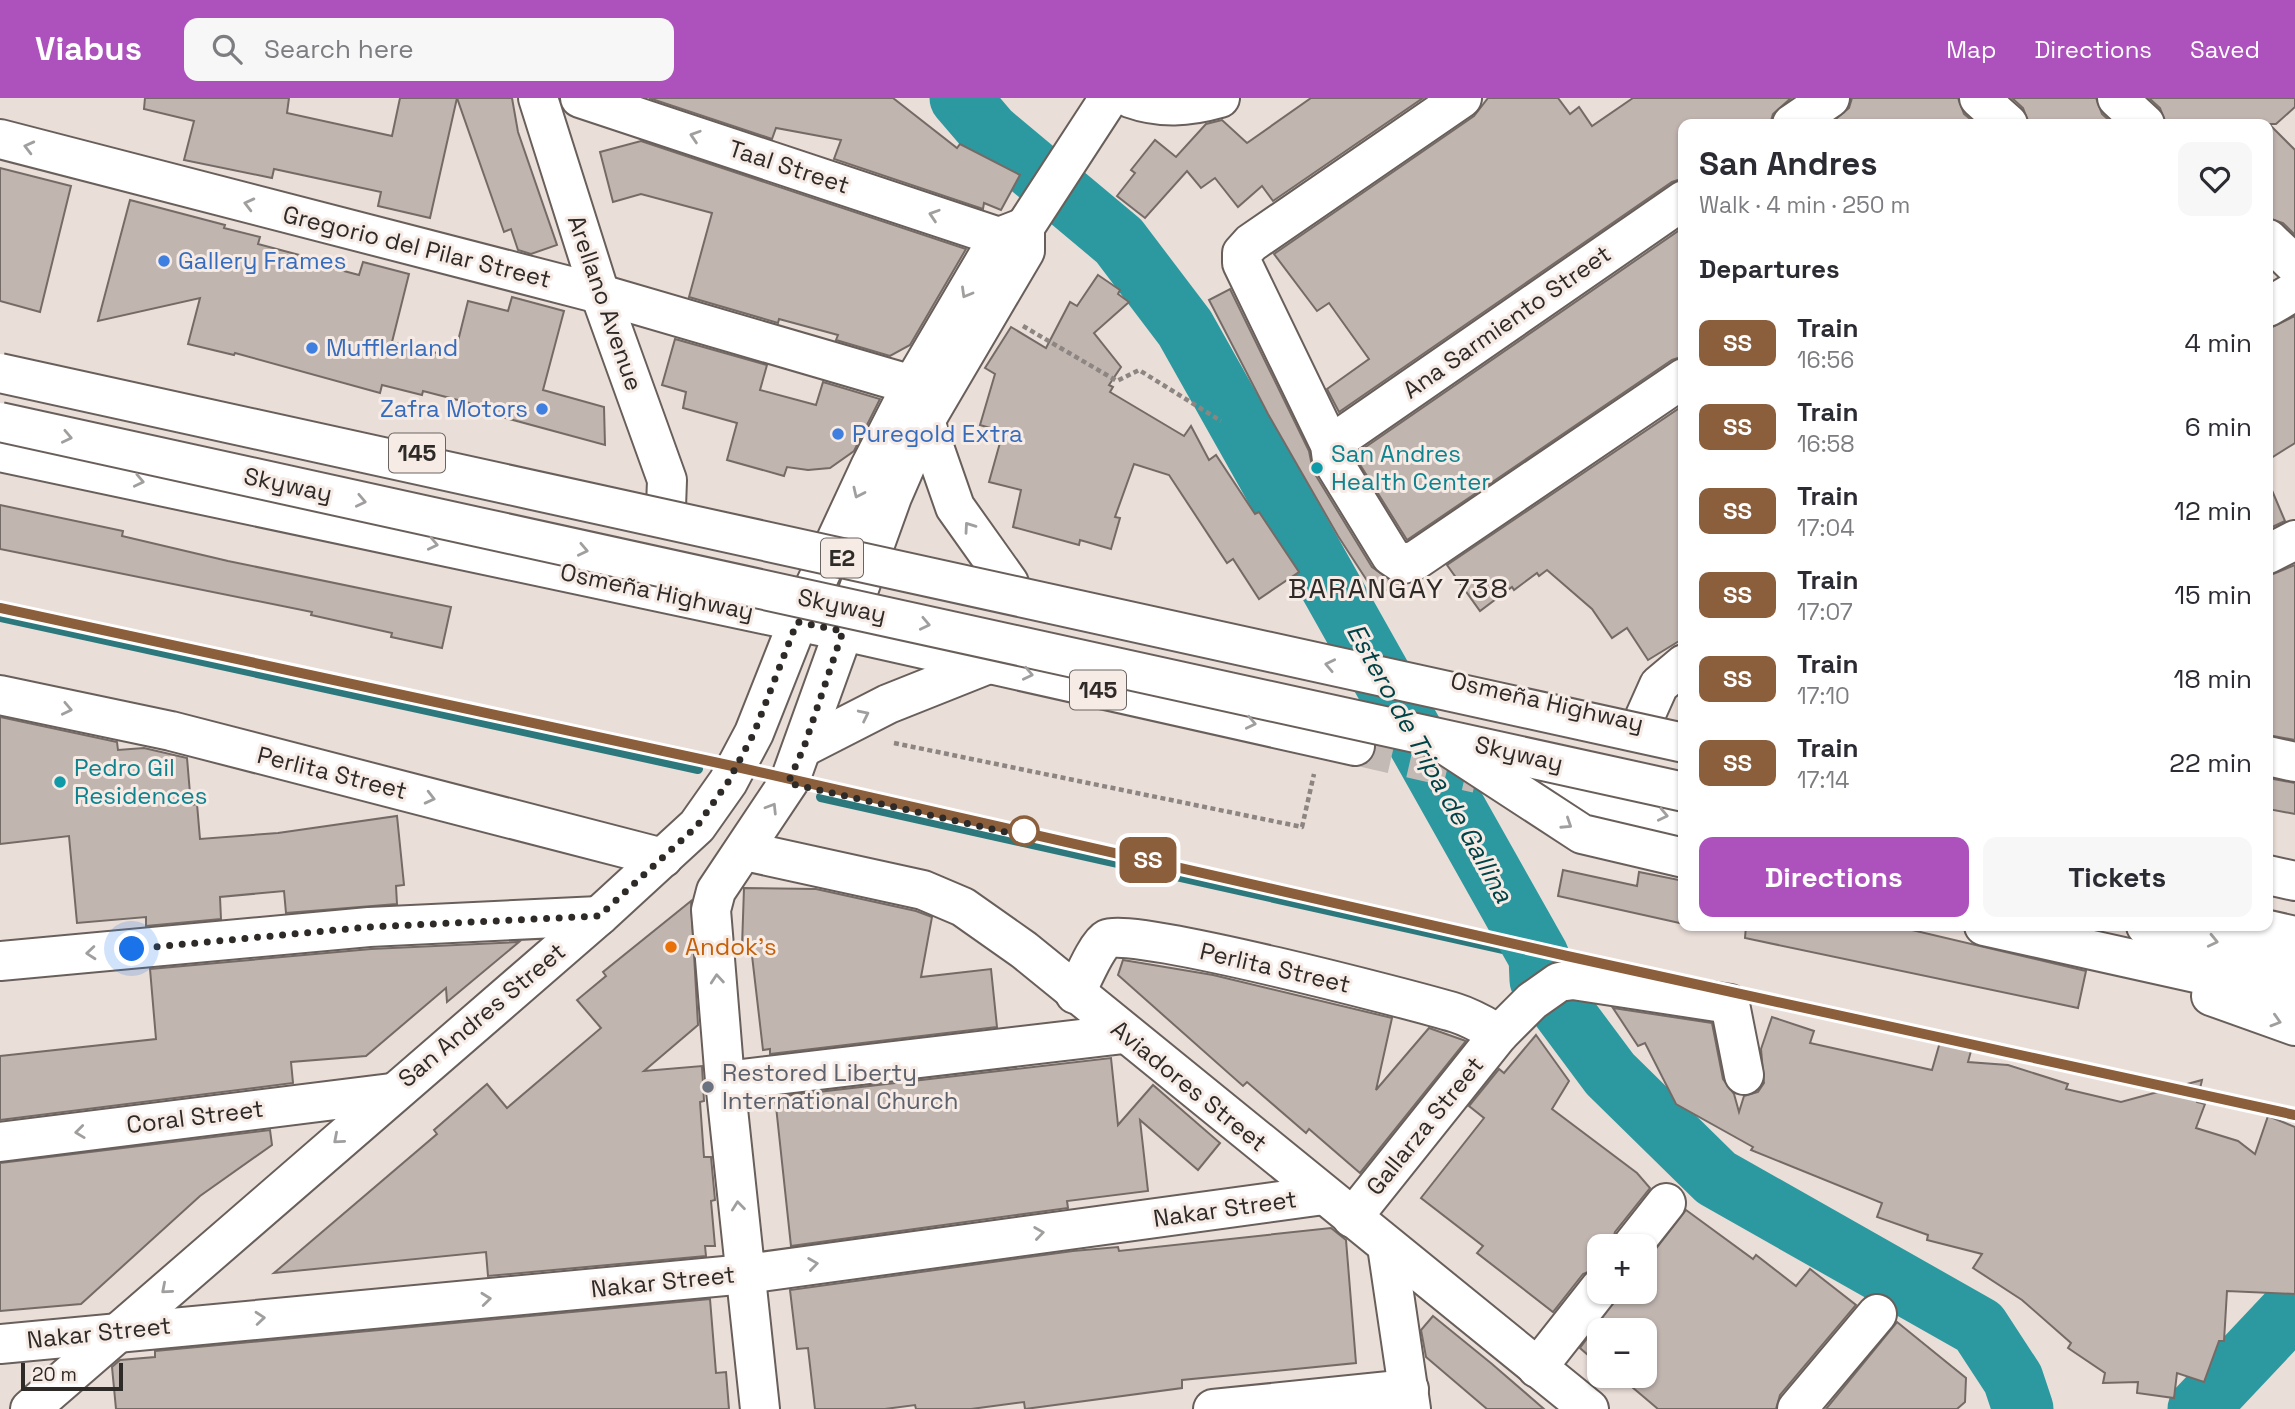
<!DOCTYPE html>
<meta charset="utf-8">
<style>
:root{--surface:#fff;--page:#f7f7f7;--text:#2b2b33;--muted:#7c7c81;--accent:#ad51bc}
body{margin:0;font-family:"Space Grotesk",sans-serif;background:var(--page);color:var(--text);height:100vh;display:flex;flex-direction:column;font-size:26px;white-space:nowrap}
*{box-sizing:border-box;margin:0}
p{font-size:23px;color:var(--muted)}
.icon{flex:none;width:38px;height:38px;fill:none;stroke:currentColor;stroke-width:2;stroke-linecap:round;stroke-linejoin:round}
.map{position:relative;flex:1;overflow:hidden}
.drawer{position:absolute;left:1678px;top:21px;width:595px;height:812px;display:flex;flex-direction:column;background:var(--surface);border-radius:14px;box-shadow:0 2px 5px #0004}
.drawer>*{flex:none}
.badge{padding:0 14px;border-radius:10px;font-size:24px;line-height:46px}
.tools{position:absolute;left:1587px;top:1136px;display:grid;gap:14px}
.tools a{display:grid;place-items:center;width:70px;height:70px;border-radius:14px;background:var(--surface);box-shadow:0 2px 5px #0004;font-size:35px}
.scale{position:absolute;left:21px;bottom:18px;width:102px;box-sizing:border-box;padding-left:7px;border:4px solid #2e2a28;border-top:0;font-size:19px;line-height:24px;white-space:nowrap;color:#2e2a28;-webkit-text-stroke:5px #f7ebe6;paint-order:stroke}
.you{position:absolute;width:35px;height:35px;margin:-18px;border:5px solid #fff;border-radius:50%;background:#1a73e8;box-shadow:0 0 0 10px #1a73e833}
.map>.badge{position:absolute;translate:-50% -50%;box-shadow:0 0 0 4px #fff}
h2{padding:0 21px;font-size:26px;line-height:63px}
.round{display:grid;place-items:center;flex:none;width:74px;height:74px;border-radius:14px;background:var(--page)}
.overview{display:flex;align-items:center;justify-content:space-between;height:119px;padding:0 21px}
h1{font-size:33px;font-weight:700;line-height:52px}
.cta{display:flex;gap:14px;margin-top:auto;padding:14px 21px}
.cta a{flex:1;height:80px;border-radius:14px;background:var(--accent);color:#fff;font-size:28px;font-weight:700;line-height:80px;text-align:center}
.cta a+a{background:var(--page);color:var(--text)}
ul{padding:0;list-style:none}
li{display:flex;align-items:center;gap:21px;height:84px;padding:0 21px}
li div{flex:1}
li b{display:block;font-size:26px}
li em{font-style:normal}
li .badge{min-width:77px;font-weight:700;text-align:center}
header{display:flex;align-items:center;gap:42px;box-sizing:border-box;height:98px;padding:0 35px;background:var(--accent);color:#fff}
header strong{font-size:33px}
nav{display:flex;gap:38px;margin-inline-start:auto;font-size:24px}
.search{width:490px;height:63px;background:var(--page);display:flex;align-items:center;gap:18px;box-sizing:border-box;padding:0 24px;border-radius:14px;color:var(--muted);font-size:26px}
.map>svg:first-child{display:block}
</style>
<header>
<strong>Viabus</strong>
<div class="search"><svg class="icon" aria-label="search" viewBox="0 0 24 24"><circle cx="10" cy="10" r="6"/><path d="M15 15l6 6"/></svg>Search here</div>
<nav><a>Map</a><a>Directions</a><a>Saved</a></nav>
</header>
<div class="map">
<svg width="2295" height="1311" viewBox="0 0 2295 1311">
<rect width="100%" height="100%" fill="#eaded8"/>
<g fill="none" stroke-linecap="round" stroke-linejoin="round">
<g stroke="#2d787c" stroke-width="10">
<polyline points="0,519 698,671"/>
<polyline points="821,699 1539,859"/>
</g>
<g stroke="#2c99a0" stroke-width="61">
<polyline points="960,0 990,35 1119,143 1185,230 1539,859 1540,882 1610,976 1716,1080 1979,1229 2013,1281 2023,1311"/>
<polyline points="2198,1311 2295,1208"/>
</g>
</g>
<g fill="#c1b5b0" stroke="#756b66" stroke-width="2">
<polygon points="145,0 289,0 287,15 392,38 400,0 457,0 430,120 378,108 381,94 274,71 272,80 184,62 194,23 144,11"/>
<polygon points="457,0 512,0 518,34 557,147 531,156 518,152 511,131 504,134"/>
<polygon points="649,0 893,0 957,50 960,46 1020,77 1001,112 984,105 983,111 834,61 841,42 776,30 772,41"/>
<polygon points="1311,0 1423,0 1273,103 1262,88 1238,109 1215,80 1201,90 1187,73 1145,120 1117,98 1135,75 1131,72 1155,42 1176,59 1206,26 1222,22 1247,45"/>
<polygon points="1488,0 1558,0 1570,16 1579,9 1592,28 1633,0 1791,0 1773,16 1770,26 1684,26 1684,80 1672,84 1339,314 1327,291 1369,261 1329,205 1317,213 1274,156 1474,18"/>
<polygon points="1852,0 1958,0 1964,16 1976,26 1830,26 1849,10"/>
<polygon points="2012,0 2096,0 2102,16 2113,26 2029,26 2023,10"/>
<polygon points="2149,0 2295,0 2295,9 2276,26 2269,26 2295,52 2295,137 2283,125 2268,120 2268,26 2166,26 2160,10"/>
<polygon points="641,43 966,151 910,247 890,258 836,242 838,237 779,221 778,225 689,199 712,115 641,96 613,104 600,54"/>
<polygon points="0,70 71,88 40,214 0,203"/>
<polygon points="130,102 225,127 224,130 260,139 258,146 307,159 306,163 359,177 363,164 409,176 392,244 441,256 454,259 468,203 508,213 512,199 564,213 543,292 604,309 605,347 480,313 481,308 423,293 422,297 382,287 380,295 235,255 234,257 188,246 200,200 98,223"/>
<polygon points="1684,129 1684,258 1672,262 1407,442 1354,357"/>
<polygon points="1098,177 1120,192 1118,196 1129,204 1094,235 1121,269 1109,287 1113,289 1110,294 1184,338 1191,328 1209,362 1216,357 1255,416 1259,414 1299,474 1259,501 1233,461 1227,465 1169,377 1134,366 1115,419 1120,420 1111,451 1080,442 1079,447 1013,429 1021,392 989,384 1003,334 980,327 995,276 985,270 1011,229 1046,250 1070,204 1077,208"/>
<polygon points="1230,191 1309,353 1313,373 1372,469 1396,486 1377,498 1338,438 1268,316 1209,202"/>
<polygon points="2295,218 2295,345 2268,362 2268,231"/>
<polygon points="675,241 767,267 760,292 816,307 823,284 880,301 854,353 830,370 808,372 787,369 784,378 727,362 737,325 683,310 686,294 662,287"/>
<polygon points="1684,307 1684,540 1648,562 1627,530 1612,540 1592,511 1547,472 1539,478 1537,475 1514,492 1512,489 1480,513 1447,467"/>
<polygon points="2268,383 2285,423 2268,431"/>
<polygon points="0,407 123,433 122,438 228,463 451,509 442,550 391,539 392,535 311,517 312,514 0,451"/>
<polygon points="2295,467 2295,642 2268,637 2268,478"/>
<polygon points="0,619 117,644 118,652 144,650 187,660 191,707 197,706 200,741 278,735 397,718 404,787 396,788 397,806 286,815 284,793 220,799 221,821 146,828 146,819 77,825 69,738 0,746"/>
<polygon points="2268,680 2295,685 2295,716 2268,711"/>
<polygon points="1563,772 1637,788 1639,774 1684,783 1684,826 1558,798"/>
<polygon points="744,790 816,791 916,813 932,819 921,879 991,871 997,929 770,956 770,951 763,952 751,849 742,849"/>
<polygon points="691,803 698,927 644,973 702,968 704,1003 700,1004 704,1059 711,1059 715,1102 711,1103 715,1148 705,1148 706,1158 488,1178 486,1154 274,1175 437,1036 434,1032 487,986 507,1010 601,930 577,902 606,878 603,874"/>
<polygon points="1746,828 1895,828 2086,873 2078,910 1745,840"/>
<polygon points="519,844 447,904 446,890 366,958 291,964 293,985 0,1022 0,958 156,941 150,871 371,851"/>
<polygon points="1123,862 1213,877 1392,920 1376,992 1429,930 1466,943 1360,1075 1309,1031 1306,1035 1247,984 1243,988 1118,877"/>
<polygon points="1613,910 1712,925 1723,981 1734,996 1739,1014 1744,998 1758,994 1764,985 1761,951 1772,919 1814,933 1810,945 1932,972 1940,944 1971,953 1968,964 2008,967 2068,986 2066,991 2121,1004 2202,982 2197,1004 2205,1006 2196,1030 2238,1043 2255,1056 2268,1018 2295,1029 2295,1196 2227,1193 2224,1243 2219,1243 2204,1284 2177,1275 2174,1300 2137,1295 2138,1284 2103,1285 2105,1275 2068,1250 2071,1245 2022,1202 1973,1170 1982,1156 1927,1142 1928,1137 1877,1119 1882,1105 1751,1052 1753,1049 1676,1006 1645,945 1638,948"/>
<polygon points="1536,937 1569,983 1552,1011 1637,1075 1650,1090 1615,1134 1611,1148 1600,1148 1600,1169 1583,1176 1553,1214 1477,1155 1483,1148 1421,1100 1484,1020 1469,1008 1499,971 1504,975"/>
<polygon points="1111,960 1118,1027 1153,987 1220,1045 1198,1072 1140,1022 1148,1093 1067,1103 1068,1110 791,1148 775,999"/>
<polygon points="270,1032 272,1047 200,1098 81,1206 0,1213 0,1065"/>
<polygon points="1686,1112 1753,1161 1756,1157 1796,1188 1810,1171 1856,1207 1780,1297 1776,1311 1658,1311 1619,1278 1645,1278 1645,1232 1600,1232 1597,1265 1580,1250 1621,1194 1645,1194 1645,1165"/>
<polygon points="1331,1130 1346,1142 1356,1265 1182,1282 1182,1290 1025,1311 1024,1304 971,1311 916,1311 915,1307 885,1311 815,1311 808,1250 797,1251 790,1192 1073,1153 1118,1149 1119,1153"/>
<polygon points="710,1201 716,1275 726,1274 729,1311 116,1311 112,1269 120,1262 155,1259 155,1253"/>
<polygon points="1433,1218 1492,1266 1544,1311 1487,1311 1426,1259 1421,1232"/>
<polygon points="1897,1224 1966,1280 1965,1304 1957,1311 1826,1311"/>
</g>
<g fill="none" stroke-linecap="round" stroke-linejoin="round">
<polyline stroke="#c4bab5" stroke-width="38" stroke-dasharray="38 19" stroke-linecap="butt" points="1355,648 1477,676"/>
<defs>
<g id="minor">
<polyline points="538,0 600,196 667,382 666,409"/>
<polyline points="580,0 999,139"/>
<path d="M 1130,0 C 1161,11 1188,9 1220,0"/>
<polyline points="1462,0 1251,145 1242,155 1242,165 1330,347 1332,362 1391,458 1403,466 1416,462 1684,280"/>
<polyline points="1979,0 2008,26"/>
<polyline points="2117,0 2145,26"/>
<polyline points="1792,26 1830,0"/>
<polyline points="0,41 600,196 912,287"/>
<polyline points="2268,141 2295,167"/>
<polyline points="2268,209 2295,193"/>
<polyline points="1330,347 1684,102"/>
<polyline points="2268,456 2295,442"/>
<polyline points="0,597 171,633 663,760"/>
<polyline points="1642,625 1659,587 1684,566"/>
<polyline points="2268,658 2295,664"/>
<polyline points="745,753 923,792 963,809 1024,852 1589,1311"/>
<polyline points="0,863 369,829 599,818"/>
<path d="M 1075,896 C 1081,885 1097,846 1107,841 C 1133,829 1413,902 1456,915 C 1472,920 1485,928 1499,936"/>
<polyline points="725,983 1124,936"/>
<polyline points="0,1044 391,995"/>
<polyline points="1352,1120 1499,936 1532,903 1559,884 1573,882 1730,906 1744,977"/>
<polyline points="1387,1148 1411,1311"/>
<polyline points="1632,1148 1666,1105"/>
<polyline points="0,1246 746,1176 1324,1097"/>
<polyline points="1537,1270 1600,1190"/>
<polyline points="30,1311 599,818 697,728 728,684 754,635 798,524 870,369 912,287 999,139 1025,129"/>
<polyline points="760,1311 725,983 711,812 716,793 790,682 892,399 925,323 1025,153 1025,129 1109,0"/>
<polyline points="1213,1311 1409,1291"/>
<polyline points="1797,1311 1877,1216"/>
</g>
<g id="major">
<polyline points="925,323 955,409 1009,485"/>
<polyline points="0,354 843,533 1355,648"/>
<polyline points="804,649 888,606 986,567"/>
<polyline points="1499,681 1684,721"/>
<polyline points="2146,828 2295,863"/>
</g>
<g id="highway">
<polyline points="2268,777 2295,783"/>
<polyline points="1984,828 2295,897"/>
<polyline points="2251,828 2295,838"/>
<polyline points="2211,898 2295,928"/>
</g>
</defs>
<use href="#minor" stroke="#695f5a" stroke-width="42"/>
<use href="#major" stroke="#695f5a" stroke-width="42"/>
<use href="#highway" stroke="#695f5a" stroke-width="42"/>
<g stroke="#8d8581" stroke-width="4.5" stroke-dasharray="5 3.5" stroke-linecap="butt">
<polyline points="1023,228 1117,283 1139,272 1221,323"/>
<polyline points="894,645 1302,729 1314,676"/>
<polyline points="823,693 1153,767"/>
</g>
<use href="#minor" stroke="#fff" stroke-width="38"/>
<use href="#major" stroke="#fff" stroke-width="38"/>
<use href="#highway" stroke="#fff" stroke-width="38"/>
<defs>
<g id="highway-bridge">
<polyline points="0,275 1684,645"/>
<polyline points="0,324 1684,694"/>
<polyline points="1447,648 1582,736 1684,760"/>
</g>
</defs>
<use href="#highway-bridge" stroke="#695f5a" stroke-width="42" stroke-linecap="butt"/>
<use href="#highway-bridge" stroke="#fff" stroke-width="38"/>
</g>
<defs><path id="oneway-chevron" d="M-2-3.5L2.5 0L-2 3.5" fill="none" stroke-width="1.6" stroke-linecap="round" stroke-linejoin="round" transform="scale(1.75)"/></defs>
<g stroke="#a19f9e">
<use href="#oneway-chevron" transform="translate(695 38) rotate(-162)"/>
<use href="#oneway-chevron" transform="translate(29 49) rotate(-166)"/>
<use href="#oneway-chevron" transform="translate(249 106) rotate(-166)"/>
<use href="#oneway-chevron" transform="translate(934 117) rotate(-162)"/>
<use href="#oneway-chevron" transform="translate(966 195) rotate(120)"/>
<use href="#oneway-chevron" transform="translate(67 339) rotate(12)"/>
<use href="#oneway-chevron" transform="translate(139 383) rotate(12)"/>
<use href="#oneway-chevron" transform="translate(858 395) rotate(115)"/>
<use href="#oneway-chevron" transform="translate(361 403) rotate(12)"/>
<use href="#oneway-chevron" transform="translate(969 429) rotate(-125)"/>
<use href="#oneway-chevron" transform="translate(433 446) rotate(12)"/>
<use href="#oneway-chevron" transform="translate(583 452) rotate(12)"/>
<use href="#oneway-chevron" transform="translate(925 526) rotate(12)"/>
<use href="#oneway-chevron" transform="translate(1330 567) rotate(-168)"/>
<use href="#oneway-chevron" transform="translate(1028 576) rotate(12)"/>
<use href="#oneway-chevron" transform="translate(67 611) rotate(12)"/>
<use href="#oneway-chevron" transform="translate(864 617) rotate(-26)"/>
<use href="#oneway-chevron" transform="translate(1251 625) rotate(12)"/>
<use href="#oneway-chevron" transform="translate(430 700) rotate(14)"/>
<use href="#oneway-chevron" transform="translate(772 710) rotate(-58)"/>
<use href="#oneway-chevron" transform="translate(1663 717) rotate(12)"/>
<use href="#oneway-chevron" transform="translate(1567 726) rotate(33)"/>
<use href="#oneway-chevron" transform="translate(2213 843) rotate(13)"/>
<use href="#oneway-chevron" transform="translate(91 855) rotate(175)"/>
<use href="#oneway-chevron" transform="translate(717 881) rotate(-95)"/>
<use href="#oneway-chevron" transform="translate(2276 923) rotate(17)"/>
<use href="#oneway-chevron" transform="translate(80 1034) rotate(173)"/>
<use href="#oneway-chevron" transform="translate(338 1041) rotate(139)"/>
<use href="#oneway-chevron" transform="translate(738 1108) rotate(-96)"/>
<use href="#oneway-chevron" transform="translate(1039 1135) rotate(-8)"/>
<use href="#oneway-chevron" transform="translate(813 1166) rotate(-8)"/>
<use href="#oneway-chevron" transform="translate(166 1191) rotate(139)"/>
<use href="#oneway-chevron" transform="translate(486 1201) rotate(-6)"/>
<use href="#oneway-chevron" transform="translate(260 1220) rotate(-5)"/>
</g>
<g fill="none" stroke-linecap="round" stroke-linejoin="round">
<defs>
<polyline id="line" points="0,510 737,669 1567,858 2295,1017"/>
</defs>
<use href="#line" stroke="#fff" stroke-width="16"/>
<use href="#line" stroke="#8b5e3c" stroke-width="10"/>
<polyline stroke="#2e2a28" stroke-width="7" stroke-dasharray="0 12.6" points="132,851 369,829 599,818 697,728 728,684 754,635 797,524 843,533 804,649 788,685 1023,738 1024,733"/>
</g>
<g fill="#3f7fe0" stroke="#f7ebe6" stroke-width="2.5">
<circle cx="164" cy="163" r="7"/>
<circle cx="312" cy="250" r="7"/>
<circle cx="542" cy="311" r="7"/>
<circle cx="838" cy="336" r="7"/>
</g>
<g fill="#0f9aa8" stroke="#f7ebe6" stroke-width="2.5">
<circle cx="1317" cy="370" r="7"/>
<circle cx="60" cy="684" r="7"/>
</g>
<circle fill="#fff" stroke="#8b5e3c" stroke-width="3.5" cx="1024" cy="733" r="14"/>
<circle fill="#e8710a" stroke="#f7ebe6" stroke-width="2.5" cx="671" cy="849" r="7"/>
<circle fill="#6b7280" stroke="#f7ebe6" stroke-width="2.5" cx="708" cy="989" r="7"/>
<g text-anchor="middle" stroke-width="6" stroke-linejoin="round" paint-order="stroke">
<g fill="#f7ebe6" stroke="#6a6461" stroke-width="2">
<rect x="389" y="335.5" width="56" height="39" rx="5"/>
<rect x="821" y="440.5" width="42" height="39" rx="5"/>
<rect x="1070" y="572.5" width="56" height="39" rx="5"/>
</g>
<g font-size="23" font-weight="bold" fill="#2e2a28">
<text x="417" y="363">145</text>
<text x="842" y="468">E2</text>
<text x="1098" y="600">145</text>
</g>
<g font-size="24" fill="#2e2a28" stroke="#f7ebe6">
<text transform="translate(789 69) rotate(18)" y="8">Taal Street</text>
<text transform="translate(417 149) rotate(14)" y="8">Gregorio del Pilar Street</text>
<text transform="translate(605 205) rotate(71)" y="8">Arellano Avenue</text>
<text transform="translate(1507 224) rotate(-35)" y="8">Ana Sarmiento Street</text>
<text transform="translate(288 387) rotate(12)" y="8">Skyway</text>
<text transform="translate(657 494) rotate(12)" y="8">Osmeña Highway</text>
<text transform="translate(842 508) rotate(12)" y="8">Skyway</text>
<text transform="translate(1547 604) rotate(13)" y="8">Osmeña Highway</text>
<text transform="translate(1519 656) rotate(13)" y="8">Skyway</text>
<text transform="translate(332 675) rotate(14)" y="8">Perlita Street</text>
<text transform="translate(1275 870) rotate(13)" y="8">Perlita Street</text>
<text transform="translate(482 917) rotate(-40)" y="8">San Andres Street</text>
<text transform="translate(1189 988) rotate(39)" y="8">Aviadores Street</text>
<text transform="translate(195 1019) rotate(-7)" y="8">Coral Street</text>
<text transform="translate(1425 1028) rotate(-51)" y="8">Gallarza Street</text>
<text transform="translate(1225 1111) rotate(-8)" y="8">Nakar Street</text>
<text transform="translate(663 1184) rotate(-6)" y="8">Nakar Street</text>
<text transform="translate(99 1235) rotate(-6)" y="8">Nakar Street</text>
</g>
<g font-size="24" fill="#366cbe" stroke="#f7ebe6" text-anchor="start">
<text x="178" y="171">Gallery Frames</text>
<text x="326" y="258">Mufflerland</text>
<text x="528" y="319" text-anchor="end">Zafra Motors</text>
<text x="852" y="344">Puregold Extra</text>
</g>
<g font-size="24" fill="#0d838f" stroke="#f7ebe6" text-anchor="start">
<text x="1331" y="364">San Andres<tspan x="1331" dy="28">Health Center</tspan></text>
<text x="74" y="678">Pedro Gil<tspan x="74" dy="28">Residences</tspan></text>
</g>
<g font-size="24" fill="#c56008" stroke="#f7ebe6" text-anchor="start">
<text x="685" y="857">Andok's</text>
</g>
<g font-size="24" fill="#5b616d" stroke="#f7ebe6" text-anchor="start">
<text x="722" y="983">Restored Liberty<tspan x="722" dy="28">International Church</tspan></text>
</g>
<g font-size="26" font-style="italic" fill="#004347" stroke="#f7ebe6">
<text transform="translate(1430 665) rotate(61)" y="9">Estero de Tripa de Gallina</text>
</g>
<g font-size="28" letter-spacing="2" fill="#2e2a28" stroke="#f7ebe6">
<text x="1399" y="500">BARANGAY 738</text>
</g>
</g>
</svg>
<div class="tools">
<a>+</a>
<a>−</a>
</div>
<div class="scale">20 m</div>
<div class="you" style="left:132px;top:851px"></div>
<b class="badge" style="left:1148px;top:762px;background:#8b5e3c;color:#fff">SS</b>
<section class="drawer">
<div class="overview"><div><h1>San Andres</h1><p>Walk · 4 min · 250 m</p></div><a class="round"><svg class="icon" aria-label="heart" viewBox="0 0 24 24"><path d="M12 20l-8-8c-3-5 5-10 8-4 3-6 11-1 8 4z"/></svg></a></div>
<h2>Departures</h2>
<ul>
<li><span class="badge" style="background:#8b5e3c;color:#fff">SS</span><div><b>Train</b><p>16:56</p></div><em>4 min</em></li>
<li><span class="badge" style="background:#8b5e3c;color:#fff">SS</span><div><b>Train</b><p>16:58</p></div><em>6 min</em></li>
<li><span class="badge" style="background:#8b5e3c;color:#fff">SS</span><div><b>Train</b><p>17:04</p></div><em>12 min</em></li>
<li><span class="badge" style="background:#8b5e3c;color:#fff">SS</span><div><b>Train</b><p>17:07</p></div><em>15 min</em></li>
<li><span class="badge" style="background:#8b5e3c;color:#fff">SS</span><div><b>Train</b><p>17:10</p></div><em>18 min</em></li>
<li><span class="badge" style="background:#8b5e3c;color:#fff">SS</span><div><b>Train</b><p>17:14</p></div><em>22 min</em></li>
</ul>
<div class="cta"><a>Directions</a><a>Tickets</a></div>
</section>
</div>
